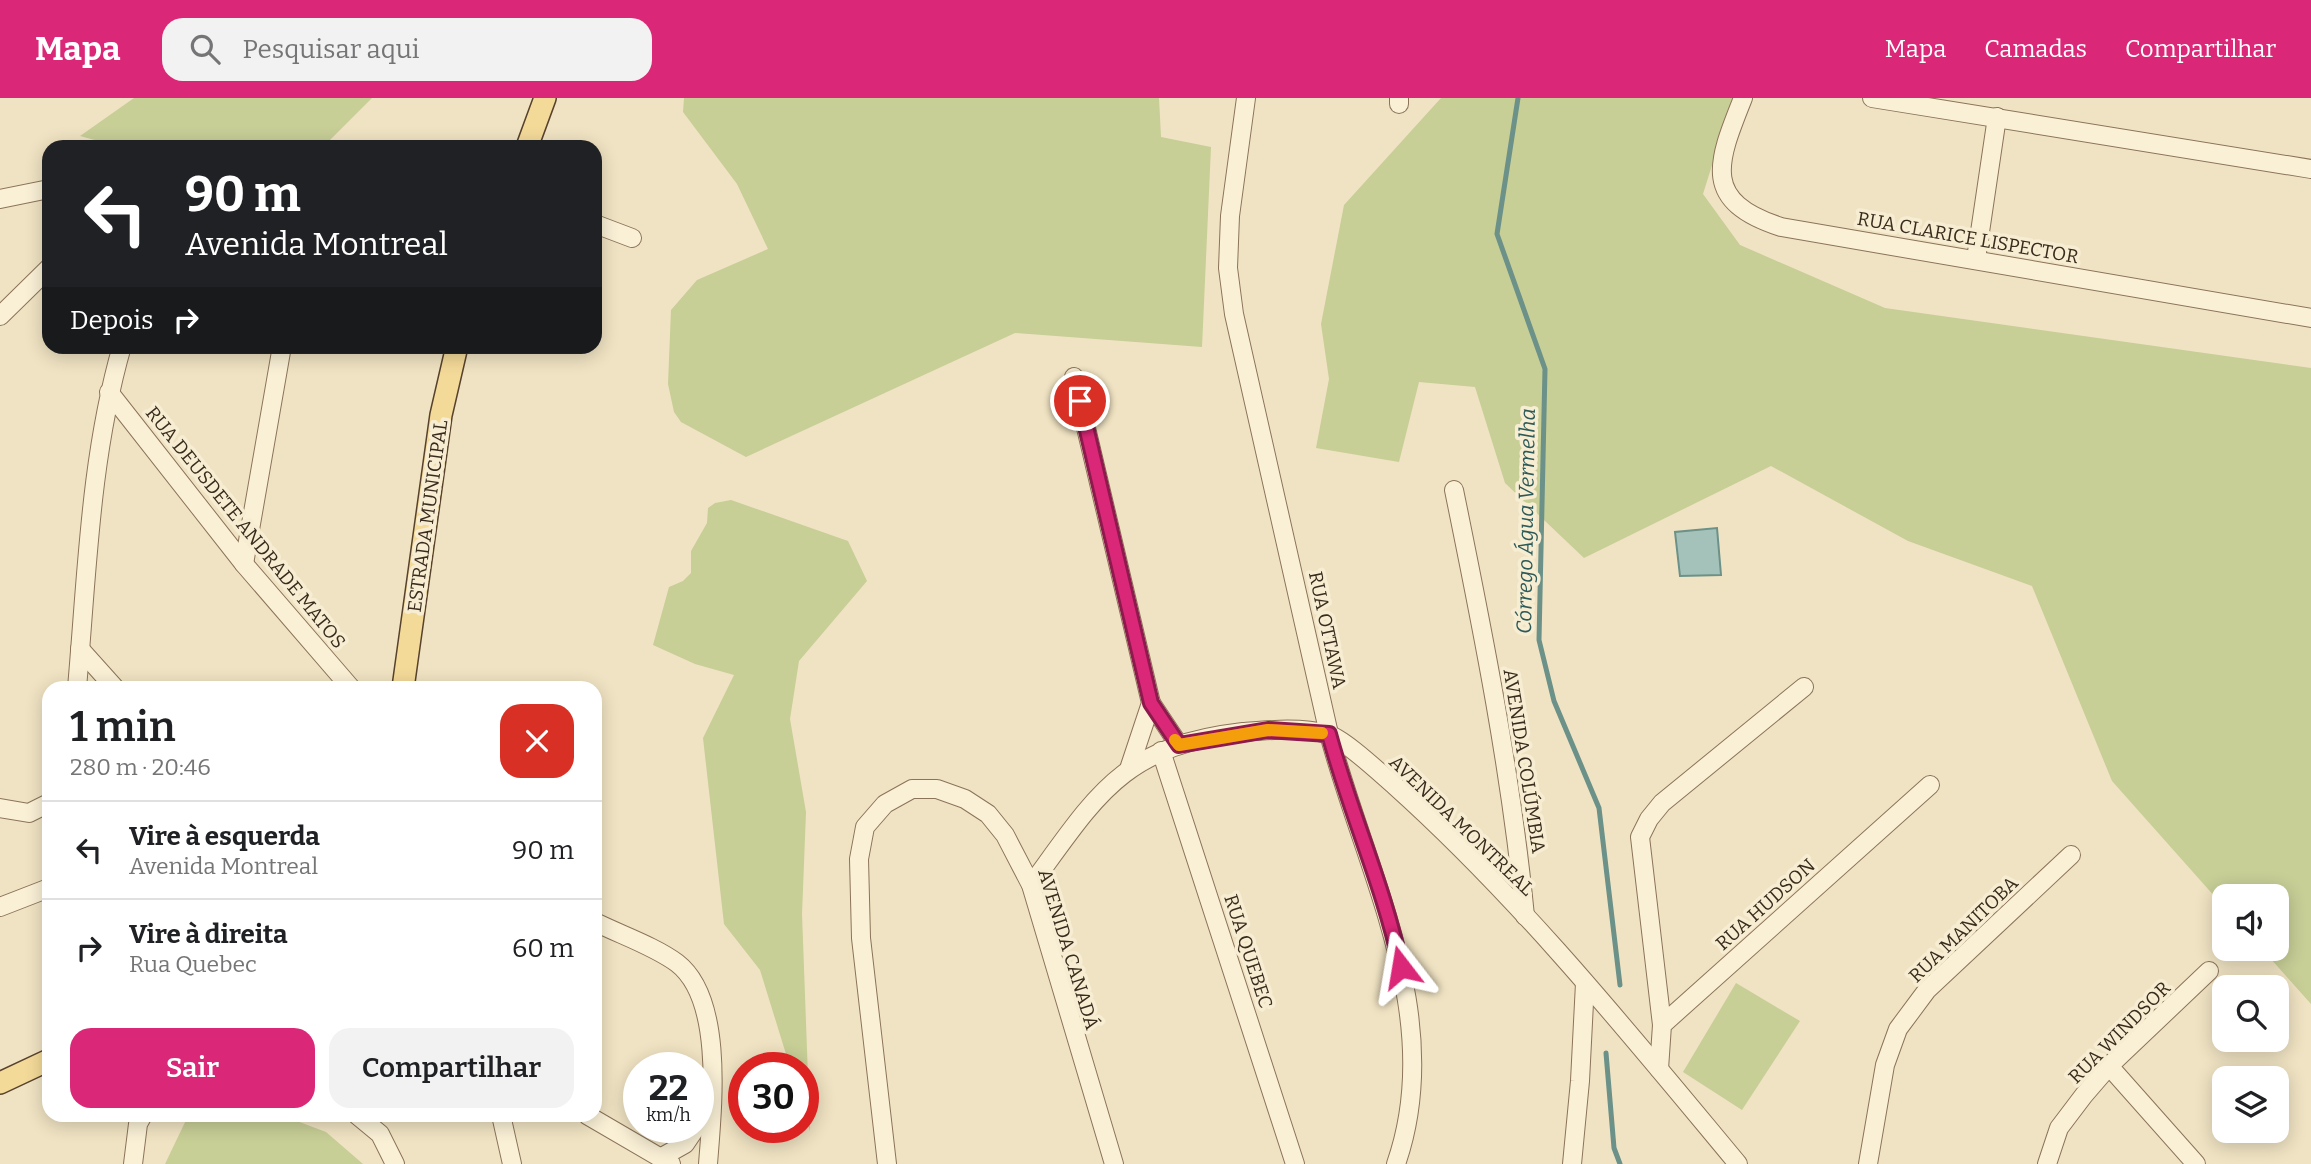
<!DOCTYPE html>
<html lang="pt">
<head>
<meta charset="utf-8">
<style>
	:root { --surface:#fff; --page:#f2f2f2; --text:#202124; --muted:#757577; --line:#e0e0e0; --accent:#db2777 }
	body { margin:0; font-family:Bitter,serif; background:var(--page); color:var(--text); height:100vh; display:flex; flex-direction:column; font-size:26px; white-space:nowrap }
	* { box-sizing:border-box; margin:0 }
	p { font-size:23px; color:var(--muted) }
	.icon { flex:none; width:38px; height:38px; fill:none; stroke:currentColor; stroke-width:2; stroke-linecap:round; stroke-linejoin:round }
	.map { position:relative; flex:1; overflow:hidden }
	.sheet { position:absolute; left:42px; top:583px; width:560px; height:441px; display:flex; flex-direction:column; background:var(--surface); border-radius:21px; box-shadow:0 4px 18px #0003 }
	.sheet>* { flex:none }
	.hud { position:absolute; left:42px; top:42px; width:560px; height:214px; border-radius:21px; box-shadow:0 4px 18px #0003; background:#202124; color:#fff; overflow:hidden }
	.controls { position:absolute; left:2212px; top:786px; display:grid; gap:14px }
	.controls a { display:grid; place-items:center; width:77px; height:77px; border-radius:14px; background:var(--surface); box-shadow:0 4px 18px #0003; font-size:35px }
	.speed { position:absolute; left:623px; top:954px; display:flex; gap:14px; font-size:35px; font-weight:700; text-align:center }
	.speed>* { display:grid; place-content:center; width:91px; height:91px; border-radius:50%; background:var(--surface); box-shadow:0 4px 18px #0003; line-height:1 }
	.speed small { font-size:18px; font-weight:400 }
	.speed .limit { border:10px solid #d22; background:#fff; color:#111 }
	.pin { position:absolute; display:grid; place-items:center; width:60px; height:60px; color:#fff; margin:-30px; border:4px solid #fff; border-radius:50%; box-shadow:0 2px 7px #0007 }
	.me { position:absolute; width:77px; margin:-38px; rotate:346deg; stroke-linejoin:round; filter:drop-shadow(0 0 5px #0008) }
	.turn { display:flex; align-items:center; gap:24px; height:147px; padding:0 28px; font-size:32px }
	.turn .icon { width:91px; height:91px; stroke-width:2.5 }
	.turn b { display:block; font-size:49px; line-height:60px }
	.then { display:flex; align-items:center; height:66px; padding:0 28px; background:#0003; gap:14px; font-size:26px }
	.round { display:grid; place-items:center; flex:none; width:74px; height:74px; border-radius:21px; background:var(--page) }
	.summary { display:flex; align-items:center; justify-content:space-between; height:119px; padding:0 28px }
	h1 { font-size:42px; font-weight:600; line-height:52px }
	.button { display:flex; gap:14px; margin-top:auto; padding:14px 28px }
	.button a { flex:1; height:80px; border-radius:21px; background:var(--accent); color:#fff; font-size:28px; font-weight:600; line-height:80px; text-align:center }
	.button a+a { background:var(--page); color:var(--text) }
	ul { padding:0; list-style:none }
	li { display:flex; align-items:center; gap:21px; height:98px; padding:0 28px; border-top:2px solid var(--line) }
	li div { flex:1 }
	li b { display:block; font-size:26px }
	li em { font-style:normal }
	header { display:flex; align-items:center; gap:42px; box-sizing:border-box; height:98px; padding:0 35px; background:var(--accent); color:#fff }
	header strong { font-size:33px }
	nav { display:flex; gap:38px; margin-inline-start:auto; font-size:24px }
	.search { width:490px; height:63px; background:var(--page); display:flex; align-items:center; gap:18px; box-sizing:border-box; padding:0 24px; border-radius:21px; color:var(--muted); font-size:26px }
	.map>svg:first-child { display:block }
	.green { fill:#c7ce96 }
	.water { fill:#a5c2ba; stroke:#6b9188; stroke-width:2 }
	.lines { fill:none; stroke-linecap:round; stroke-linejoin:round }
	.stream { stroke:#6b9188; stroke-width:5 }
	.minor-casing { stroke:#8b7459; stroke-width:20 }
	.major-casing { stroke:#58422d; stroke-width:24 }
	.minor { stroke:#faf0d6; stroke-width:18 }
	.major { stroke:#f4da99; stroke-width:21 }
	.route-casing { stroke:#8e194d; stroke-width:18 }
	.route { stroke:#db2777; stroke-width:12 }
	.slow { stroke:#f59e0b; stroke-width:12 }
	.labels { text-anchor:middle; stroke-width:7; stroke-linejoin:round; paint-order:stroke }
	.street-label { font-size:19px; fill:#3a2c1d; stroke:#f7edd2 }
	.water-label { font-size:21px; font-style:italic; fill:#2c5a58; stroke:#f7edd2 }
</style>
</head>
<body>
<header>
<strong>Mapa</strong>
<div class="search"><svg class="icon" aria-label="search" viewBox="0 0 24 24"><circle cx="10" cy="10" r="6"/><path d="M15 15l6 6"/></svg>Pesquisar aqui</div>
<nav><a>Mapa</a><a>Camadas</a><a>Compartilhar</a></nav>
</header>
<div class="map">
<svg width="2311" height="1066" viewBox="0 0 2311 1066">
	<rect width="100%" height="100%" fill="#f0e3c3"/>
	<!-- green -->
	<g class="green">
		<polygon points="134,0 372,0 323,49 120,49 80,38"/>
		<polygon points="684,0 1159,0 1161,39 1211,49 1202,249 1015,235 746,359 681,324 674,314 668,286 671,212 697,182 768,151 737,86 683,14"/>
		<polygon points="1441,0 1733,0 1703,96 1740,147 1885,210 2311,270 2311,906 2262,851 2277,850 2277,798 2224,798 2224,809 2112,683 2032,488 1908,443 1771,368 1584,460 1505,385 1475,289 1419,284 1399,364 1316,350 1329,281 1321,226 1344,107"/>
		<polygon points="731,402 848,443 867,483 799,563 790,621 806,714 802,816 810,1033 803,1011 803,970 790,969 760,872 724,826 703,640 734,577 695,566 653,547 669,489 683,483 691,475 691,453 707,425 708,410 715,405"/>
		<polygon points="1736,885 1800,923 1742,1012 1683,974"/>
		<polygon points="194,1017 281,1017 326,1034 363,1066 165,1066 187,1020"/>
	</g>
	<!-- water -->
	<polygon class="water" points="1717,430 1721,477 1680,478 1675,434"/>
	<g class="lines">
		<!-- stream -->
		<g class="stream">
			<polyline points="1518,0 1497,136 1545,271 1539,542 1554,603 1599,710 1620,887"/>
			<polyline points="1606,955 1614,1050 1620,1066"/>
		</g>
		<defs>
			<g id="minor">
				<path d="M 1246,0 L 1230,118 L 1228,170 L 1234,216 L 1329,636 C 1366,775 1447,920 1396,1066"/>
				<polyline points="1399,0 1399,6"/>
				<path d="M 1743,0 C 1717,65 1701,103 1781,129 L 2311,220"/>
				<polyline points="1872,0 2311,71"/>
				<polyline points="0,101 49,91"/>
				<polyline points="595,126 632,140"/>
				<polyline points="1976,161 1997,19"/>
				<polyline points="0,218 49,170"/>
				<polyline points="1074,279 1151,605 1130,668"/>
				<polyline points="109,294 244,466 351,590"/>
				<path d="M 1454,392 C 1483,534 1511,674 1525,818"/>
				<polyline points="244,466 282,248"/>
				<polyline points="80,551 115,590"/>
				<path d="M 77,590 C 87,476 90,359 122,248"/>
				<polyline points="1151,605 1179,647"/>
				<polyline points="1161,653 1295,1066"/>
				<polyline points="0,710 29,715 49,705"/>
				<path d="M 1031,787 C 1097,697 1122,648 1243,634 C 1269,632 1302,629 1327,636 C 1343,640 1380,675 1394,687 C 1521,801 1629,935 1738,1066"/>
				<polyline points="0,809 49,790"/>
				<path d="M 595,824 C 621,837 654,848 677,865 C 725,902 712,1013 708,1066"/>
				<polyline points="1662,927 1640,739 1649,721 1662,705 1804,589"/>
				<polyline points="2109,968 2196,1066"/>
				<polyline points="1659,971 1662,927 1930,687"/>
				<polyline points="357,1017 380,1036 395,1066"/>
				<polyline points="501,1017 512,1066"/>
				<polyline points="587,1017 671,1066"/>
				<polyline points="660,1060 685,1046 710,1009"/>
				<polyline points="133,1066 138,1026 143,1017"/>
				<polyline points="887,1066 861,840 859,761 865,729 885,706 912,691 937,691 965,701 988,716 1005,737 1031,787 1114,1066"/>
				<polyline points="1572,1066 1580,983 1585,885"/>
				<polyline points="1868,1066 1885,967 1898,931 1927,892 2071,757"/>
				<polyline points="2047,1066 2059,1030 2084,997 2109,968 2209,873"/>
			</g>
			<g id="major">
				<polyline points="527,49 545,0"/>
				<polyline points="403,590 441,317 457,248"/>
				<polyline points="0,985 49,962"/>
			</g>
		</defs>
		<!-- minor casing -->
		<use href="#minor" class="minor-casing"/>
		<!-- major casing -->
		<use href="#major" class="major-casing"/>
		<!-- minor -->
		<use href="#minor" class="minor"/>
		<!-- major -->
		<use href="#major" class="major"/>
	</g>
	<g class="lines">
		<defs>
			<path id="route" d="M 1080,303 L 1151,605 L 1179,647 L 1268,632 L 1329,636 C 1350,714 1384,789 1401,869"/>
		</defs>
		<!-- route casing -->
		<use href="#route" class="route-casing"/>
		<!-- route -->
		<use href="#route" class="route"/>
		<!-- slow -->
		<polyline class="slow" points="1175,642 1179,647 1268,632 1322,635"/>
	</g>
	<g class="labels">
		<!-- street labels -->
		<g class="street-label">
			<text transform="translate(1968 139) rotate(10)" y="7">RUA CLARICE LISPECTOR</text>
			<text transform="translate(427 418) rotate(-82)" y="7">ESTRADA MUNICIPAL</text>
			<text transform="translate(246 429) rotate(51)" y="7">RUA DEUSDETE ANDRADE MATOS</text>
			<text transform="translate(1328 532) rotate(78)" y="7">RUA OTTAWA</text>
			<text transform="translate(1525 663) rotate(81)" y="7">AVENIDA COLÚMBIA</text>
			<text transform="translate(1462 727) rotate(44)" y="7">AVENIDA MONTREAL</text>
			<text transform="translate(1765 806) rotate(-42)" y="7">RUA HUDSON</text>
			<text transform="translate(1963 831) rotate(-44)" y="7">RUA MANITOBA</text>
			<text transform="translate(1069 851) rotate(73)" y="7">AVENIDA CANADÁ</text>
			<text transform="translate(1249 853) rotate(72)" y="7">RUA QUEBEC</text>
			<text transform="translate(2119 934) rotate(-45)" y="7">RUA WINDSOR</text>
		</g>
		<!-- water labels -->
		<g class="water-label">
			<text transform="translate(1526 423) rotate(-89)" y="7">Córrego Água Vermelha</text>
		</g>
	</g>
</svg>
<div class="controls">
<a><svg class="icon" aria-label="sound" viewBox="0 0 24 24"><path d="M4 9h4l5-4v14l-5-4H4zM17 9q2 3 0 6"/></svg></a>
<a><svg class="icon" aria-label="search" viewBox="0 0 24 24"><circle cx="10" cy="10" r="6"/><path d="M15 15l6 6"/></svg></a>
<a><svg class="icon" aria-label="layers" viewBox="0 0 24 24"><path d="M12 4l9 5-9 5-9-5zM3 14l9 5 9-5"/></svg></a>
</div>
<div class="speed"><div>22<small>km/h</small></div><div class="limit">30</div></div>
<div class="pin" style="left:1080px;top:303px;background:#d93025"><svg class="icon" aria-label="arrive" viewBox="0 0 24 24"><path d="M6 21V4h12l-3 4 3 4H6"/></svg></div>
<svg class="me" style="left:1401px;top:869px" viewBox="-20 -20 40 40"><path d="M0-17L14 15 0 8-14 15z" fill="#db2777" stroke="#fff" stroke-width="4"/></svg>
<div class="hud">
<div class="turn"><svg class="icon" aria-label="left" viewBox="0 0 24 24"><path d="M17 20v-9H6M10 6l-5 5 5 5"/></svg><div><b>90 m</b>Avenida Montreal</div></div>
<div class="then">Depois<svg class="icon" aria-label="right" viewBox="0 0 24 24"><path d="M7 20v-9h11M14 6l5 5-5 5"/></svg></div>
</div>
<section class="sheet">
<div class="summary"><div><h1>1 min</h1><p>280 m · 20:46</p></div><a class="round" style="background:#d93025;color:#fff"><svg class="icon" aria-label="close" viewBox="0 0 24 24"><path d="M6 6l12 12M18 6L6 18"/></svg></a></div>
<ul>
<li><svg class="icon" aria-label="left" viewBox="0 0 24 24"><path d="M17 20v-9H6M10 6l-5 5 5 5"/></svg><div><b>Vire à esquerda</b><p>Avenida Montreal</p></div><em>90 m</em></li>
<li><svg class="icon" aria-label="right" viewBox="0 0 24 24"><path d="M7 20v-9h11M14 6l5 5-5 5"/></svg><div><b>Vire à direita</b><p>Rua Quebec</p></div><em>60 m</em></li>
</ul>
<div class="button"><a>Sair</a><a>Compartilhar</a></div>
</section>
</div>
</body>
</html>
